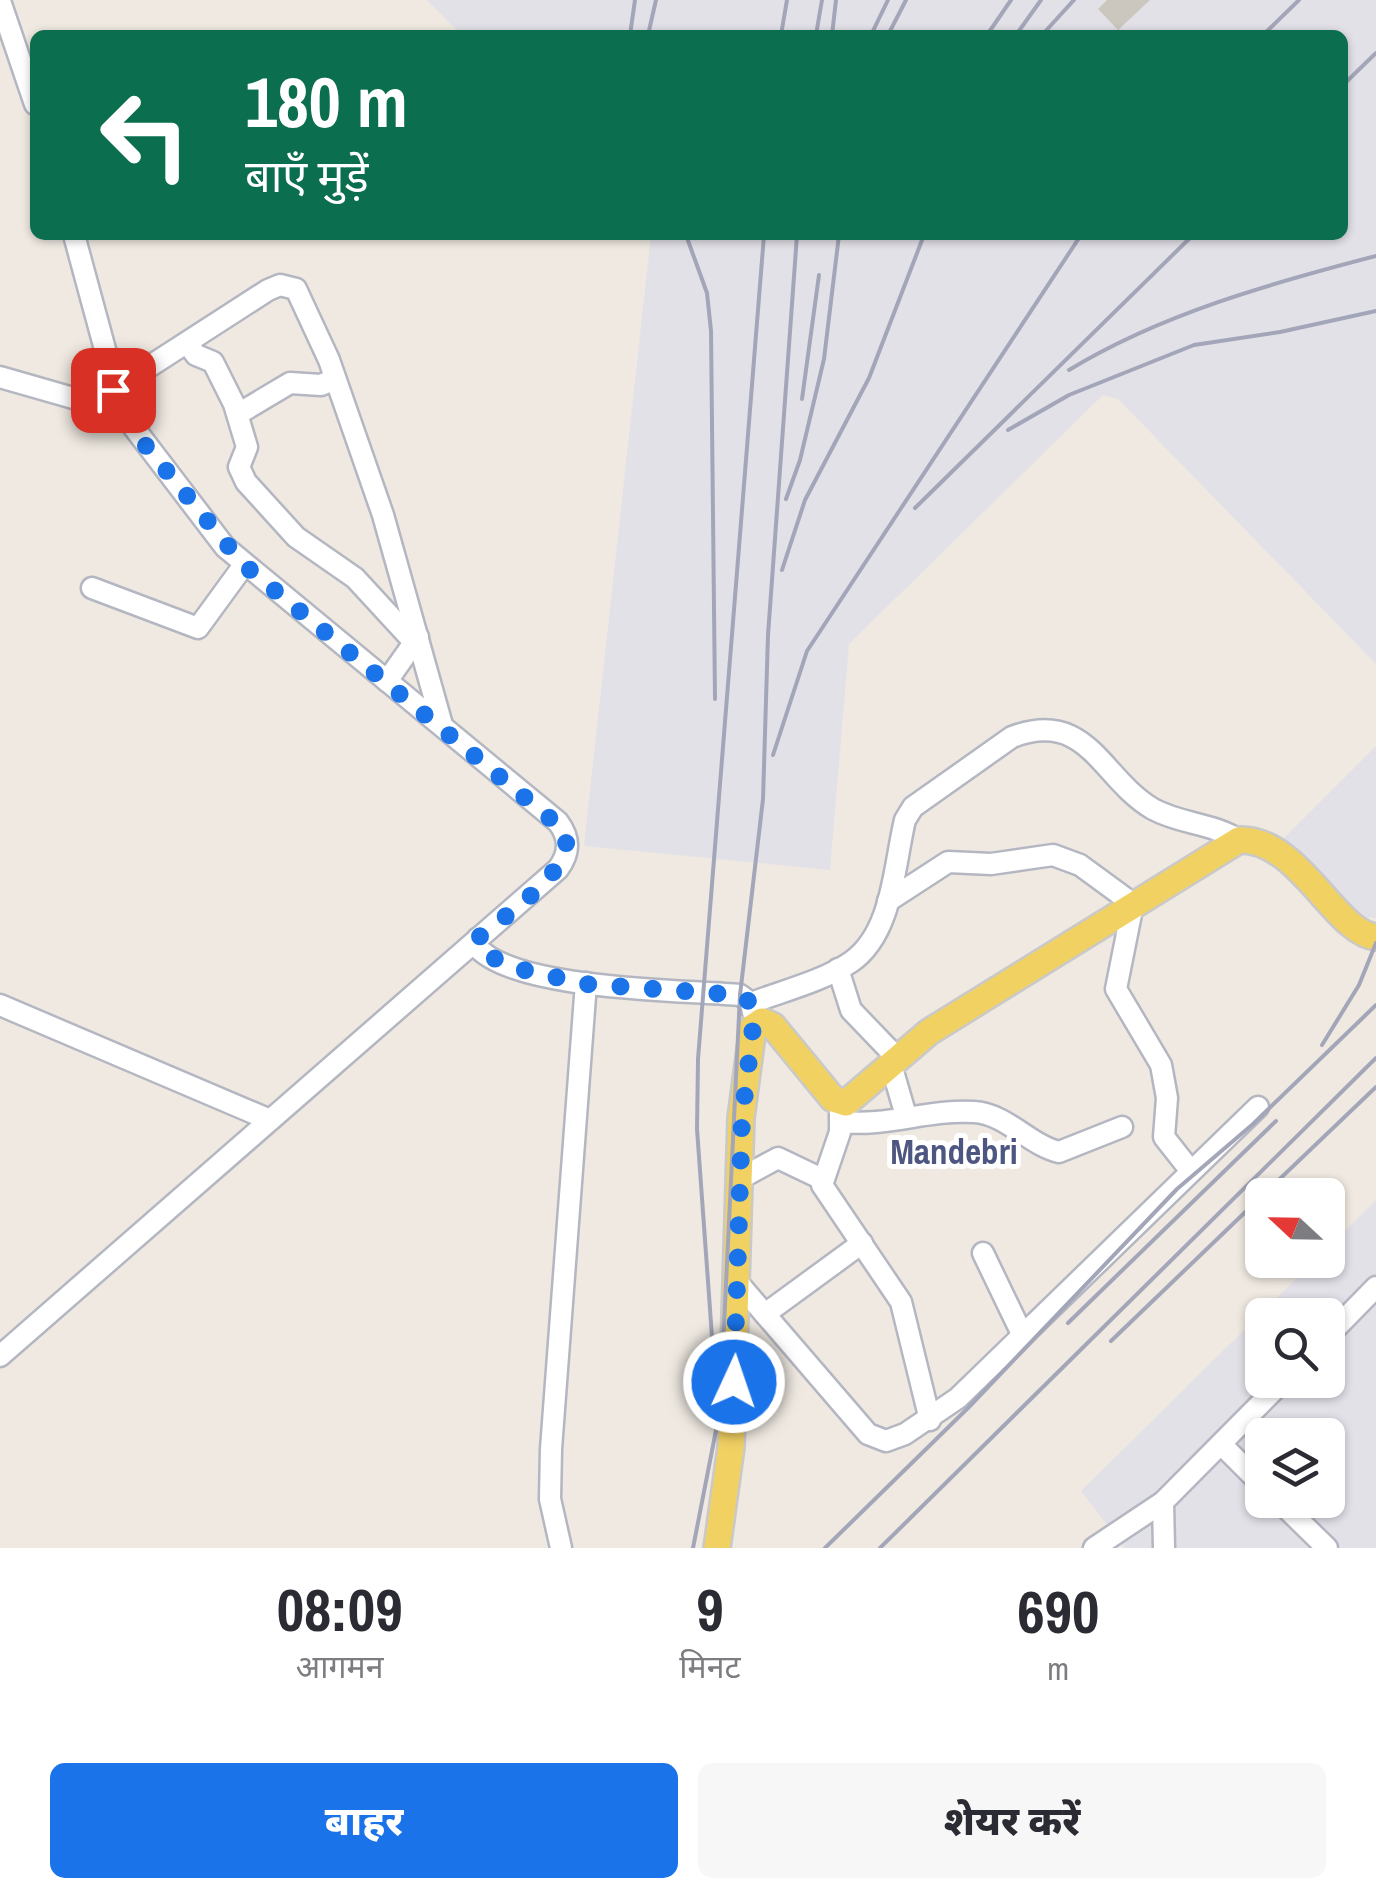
<!DOCTYPE html>
<html lang="hi">
<head>
<meta charset="utf-8">
<style>
	:root { --surface:#fff; --page:#f7f7f7; --text:#2b2b33; --muted:#7c7c81; --accent:#1a73e8 }
	body { margin:0; font-family:"Archivo Narrow","Noto Sans Devanagari",sans-serif; background:var(--page); color:var(--text); height:100vh; display:flex; flex-direction:column; font-size:38px; white-space:nowrap }
	* { box-sizing:border-box; margin:0 }
	p { font-size:32px; color:var(--muted) }
	.icon { flex:none; width:55px; height:55px; fill:none; stroke:currentColor; stroke-width:2; stroke-linecap:round; stroke-linejoin:round }
	.map { position:relative; height:1548px; overflow:hidden }
	.panel { display:flex; flex-direction:column; background:var(--surface); flex:1 }
	.panel>* { flex:none }
	.top-card { position:absolute; left:30px; top:30px; width:1318px; height:210px; border-radius:15px; box-shadow:0 2px 8px #0004; background:#0b6e4f; color:#fff; overflow:hidden }
	.needle { width:65px; rotate:292deg }
	.tools { position:absolute; left:1245px; top:1178px; display:grid; gap:20px }
	.tools a { display:grid; place-items:center; width:100px; height:100px; border-radius:15px; background:var(--surface); box-shadow:0 2px 8px #0004; font-size:50px }
	.pin { position:absolute; display:grid; place-items:center; width:85px; height:85px; color:#fff; margin:-42px; border-radius:20px; box-shadow:0 5px 15px #0006 }
	.me { position:absolute; width:110px; margin:-55px; rotate:3deg; stroke-linejoin:round; filter:drop-shadow(0 0 8px #0008) }
	.turn { display:flex; align-items:center; gap:35px; height:210px; padding:0 50px; font-size:45px }
	.turn .icon { width:130px; height:130px; stroke-width:2.5 }
	.turn b { display:block; font-size:70px; line-height:85px }
	.eta { display:flex; justify-content:space-evenly; align-items:center; height:170px; text-align:center }
	.eta b { font-size:60px; font-weight:800; line-height:70px }
	.button { display:flex; gap:20px; margin-top:auto; padding:20px 50px }
	.button a { flex:1; height:115px; border-radius:15px; background:var(--accent); color:#fff; font-size:40px; font-weight:800; line-height:115px; text-align:center }
	.button a+a { background:var(--page); color:var(--text) }
	.map>svg:first-child { display:block }
	.industrial { fill:#e3e1e8; fill-rule:evenodd }
	.building { fill:#cbc7bf }
	.lines { fill:none; stroke-linecap:round; stroke-linejoin:round }
	.minor-casing { stroke:#b4b7c1; stroke-width:25 }
	.major-casing { stroke:#c9c9c9; stroke-width:30 }
	.minor { stroke:#fff; stroke-width:20 }
	.major { stroke:#f2d163; stroke-width:25 }
	.rail { stroke:#a3a6b8; stroke-width:4 }
	.route { stroke:#1a73e8; stroke-width:18; stroke-dasharray:0 32.4 }
	.labels { text-anchor:middle; stroke-width:10; stroke-linejoin:round; paint-order:stroke }
	.quarter-label { font-size:35px; font-weight:bold; fill:#4d5680; stroke:#fff }
</style>
</head>
<body>
<div class="map">
<svg width="1376" height="1548" viewBox="0 0 1376 1548">
	<rect width="100%" height="100%" fill="#efe9e1"/>
	<!-- industrial -->
	<g class="industrial">
		<polygon points="427,0 1376,0 1376,664 1118,399 1103,395 849,644 830,870 584,846 651,235 1342,235 1342,35 462,35"/>
		<polygon points="1376,746 1376,918 1358,917 1282,840"/>
		<path d="M 1376,1200 L 1376,1548 L 1125,1548 L 1081,1491 L 1315,1260 L 1328,1260 L 1328,1248 ZM 1262,1315 L 1328,1315 L 1328,1380 L 1262,1380 ZM 1262,1435 L 1328,1435 L 1328,1500 L 1262,1500 Z"/>
	</g>
	<!-- building -->
	<polygon class="building" points="1107,0 1150,0 1118,30 1098,9"/>
	<g class="lines">
		<defs>
			<g id="minor">
				<polyline points="0,1 35,104"/>
				<polyline points="187,343 196,355 213,362 234,404 247,447 239,467 246,482 296,537 355,578 414,642"/>
				<polyline points="0,377 122,412"/>
				<polyline points="113,390 268,290 280,285 296,289 329,360 383,515 442,725"/>
				<polyline points="238,414 290,383 321,385 335,379"/>
				<polyline points="92,588 198,628 244,565"/>
				<polyline points="387,681 418,637"/>
				<polyline points="888,901 948,862 991,864 1053,855 1080,865 1136,906"/>
				<polyline points="1132,909 1116,989 1161,1065 1167,1098 1164,1137 1190,1170"/>
				<path d="M 478,938 L 477,947 C 515,990 682,990 740,995 L 751,1003 L 753,1012"/>
				<polyline points="838,969 851,1010 899,1060"/>
				<path d="M 751,1003 C 783,991 823,981 851,962 C 893,933 894,865 905,820 L 913,807 L 1012,737 C 1088,708 1101,779 1153,809 C 1180,824 1212,823 1239,840"/>
				<polyline points="0,1005 270,1120"/>
				<polyline points="892,1068 906,1116"/>
				<polyline points="840,1103 840,1132 822,1185 901,1302 930,1420"/>
				<path d="M 842,1122 C 886,1127 929,1109 974,1112 C 1007,1114 1029,1145 1059,1152 L 1122,1127"/>
				<polyline points="739,1179 778,1158 822,1179"/>
				<polyline points="983,1253 1022,1334"/>
				<polyline points="739,1284 868,1434 886,1441 905,1434 958,1398 1258,1107"/>
				<polyline points="765,1314 862,1243"/>
				<polyline points="1328,1336 1376,1287"/>
				<path d="M 0,1356 L 558,869 C 570,853 570,838 558,822 L 225,547 L 122,412 L 74,235"/>
				<polyline points="1221,1444 1262,1485"/>
				<polyline points="1278,1500 1327,1548"/>
				<polyline points="1163,1502 1164,1548"/>
				<polyline points="561,1548 550,1499 551,1449 586,983"/>
				<polyline points="1094,1548 1163,1502 1284,1380"/>
			</g>
			<path id="major" d="M 717,1548 L 731,1447 L 741,1118 L 753,1027 L 762,1021 L 773,1026 L 833,1099 L 846,1103 L 929,1032 L 1239,840 C 1299,838 1335,933 1376,937"/>
		</defs>
		<!-- minor casing -->
		<use href="#minor" class="minor-casing"/>
		<!-- major casing -->
		<use href="#major" class="major-casing"/>
		<!-- minor -->
		<use href="#minor" class="minor"/>
		<!-- major -->
		<use href="#major" class="major"/>
		<!-- rail -->
		<g class="rail">
			<polyline points="630,35 635,0"/>
			<polyline points="648,35 656,0"/>
			<polyline points="781,35 787,0"/>
			<polyline points="816,35 822,0"/>
			<polyline points="832,35 836,0"/>
			<polyline points="871,35 888,0"/>
			<polyline points="888,35 906,0"/>
			<polyline points="987,35 1011,0"/>
			<polyline points="1016,35 1041,0"/>
			<polyline points="1042,35 1074,0"/>
			<polyline points="1263,35 1299,0"/>
			<polyline points="1342,86 1376,53"/>
			<polyline points="686,235 707,293 711,331 715,699"/>
			<path d="M 1069,370 C 1161,314 1272,283 1376,256"/>
			<polyline points="802,399 819,275"/>
			<polyline points="1008,430 1069,395 1194,345 1280,332 1376,311"/>
			<polyline points="786,499 800,460 824,359 839,235"/>
			<polyline points="915,508 1193,235"/>
			<polyline points="782,570 805,500 869,378 924,235"/>
			<polyline points="773,755 807,651 1081,235"/>
			<polyline points="1322,1045 1359,985 1376,943"/>
			<polyline points="1263,1195 1376,1087"/>
			<polyline points="1068,1323 1276,1121"/>
			<polyline points="1111,1341 1262,1196"/>
			<polyline points="723,1346 740,995 763,799 768,635 797,235"/>
			<polyline points="693,1548 718,1420 697,1129 698,1059 764,235"/>
			<polyline points="825,1548 969,1407 1177,1189 1253,1124 1376,1005"/>
			<polyline points="880,1548 1376,1058"/>
		</g>
	</g>
	<g class="lines">
		<!-- route -->
		<path class="route" d="M 113,390 L 146,446 L 244,565 L 564,830 C 580,868 505,915 478,938 L 481,952 L 515,968 L 586,984 L 740,995 L 751,1003 L 753,1027 L 742,1118 L 734,1382"/>
	</g>
	<g class="labels">
		<!-- quarter labels -->
		<g class="quarter-label">
			<text x="954" y="1164">Mandebri</text>
		</g>
	</g>
</svg>
<div class="tools">
<a><svg class="needle" viewBox="-14 -14 28 28"><path d="M0-13l5 13h-10z" fill="#e53935"/><path d="M0 13l5-13h-10z" fill="#7c7c81"/></svg></a>
<a><svg class="icon" aria-label="search" viewBox="0 0 24 24"><circle cx="10" cy="10" r="6"/><path d="M15 15l6 6"/></svg></a>
<a><svg class="icon" aria-label="layers" viewBox="0 0 24 24"><path d="M12 4l9 5-9 5-9-5zM3 14l9 5 9-5"/></svg></a>
</div>
<div class="pin" style="left:113px;top:390px;background:#d93025"><svg class="icon" aria-label="arrive" viewBox="0 0 24 24"><path d="M6 21V4h12l-3 4 3 4H6"/></svg></div>
<svg class="me" style="left:734px;top:1382px" viewBox="-20 -20 40 40"><circle r="17" fill="#1a73e8" stroke="#fff" stroke-width="3"/><path d="M0-11L8 9 0 5-8 9z" fill="#fff"/></svg>
<div class="top-card">
<div class="turn"><svg class="icon" aria-label="left" viewBox="0 0 24 24"><path d="M17 20v-9H6M10 6l-5 5 5 5"/></svg><div><b>180 m</b>बाएँ मुड़ें</div></div>
</div>
</div>
<section class="panel">
<div class="eta">
<div><b>08:09</b><p>आगमन</p></div>
<div><b>9</b><p>मिनट</p></div>
<div><b>690</b><p>m</p></div>
</div>
<div class="button"><a>बाहर</a><a>शेयर करें</a></div>
</section>
</body>
</html>
